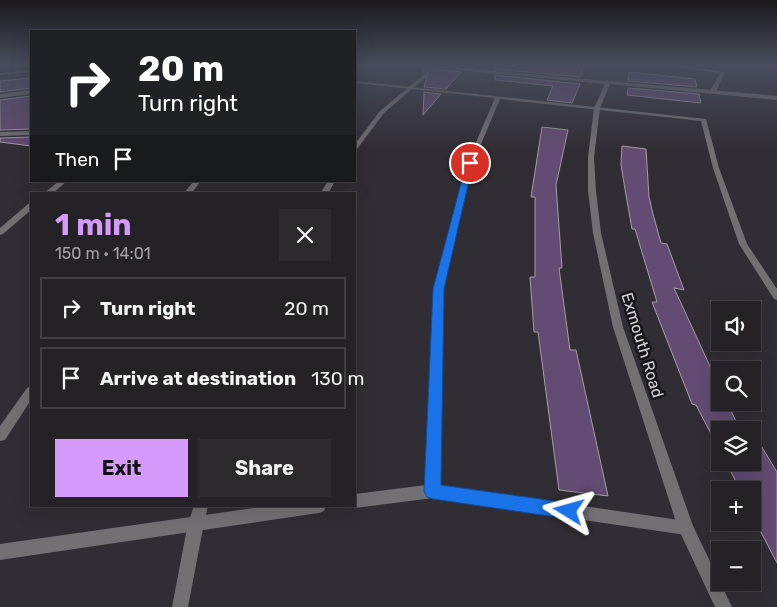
<!DOCTYPE html>
<html lang="en">
<head>
<meta charset="utf-8">
<style>
	:root { --surface:#252227; --page:#2d2a2f; --text:#f1f3f6; --muted:#a3a4a7; --line:#423f44; --accent:#d69bfa }
	body { margin:0; font-family:Rubik,sans-serif; background:var(--page); color:var(--text); height:100vh; display:flex; flex-direction:column; font-size:19px; white-space:nowrap }
	* { box-sizing:border-box; margin:0 }
	p { font-size:16px; color:var(--muted) }
	.icon { flex:none; width:28px; height:28px; fill:none; stroke:currentColor; stroke-width:2; stroke-linecap:round; stroke-linejoin:round }
	.map { position:relative; flex:1; overflow:hidden }
	.panel { position:absolute; left:30px; top:192px; width:326px; height:315px; display:flex; flex-direction:column; background:var(--surface); border-radius:0px; box-shadow:0 5px 20px #0002,0 0 0 1px var(--line) }
	.panel>* { flex:none }
	.banner { position:absolute; left:30px; top:30px; width:326px; height:152px; border-radius:0px; box-shadow:0 5px 20px #0002,0 0 0 1px var(--line); background:#202124; color:#fff; overflow:hidden }
	.tools { position:absolute; left:711px; top:301px; display:grid; gap:10px }
	.tools a { display:grid; place-items:center; width:50px; height:50px; border-radius:0px; background:var(--surface); box-shadow:0 5px 20px #0002,0 0 0 1px var(--line); font-size:25px }
	.pin { position:absolute; display:grid; place-items:center; width:42px; height:42px; color:#fff; margin:-21px; border:2px solid #fff; border-radius:50%; box-shadow:0 1px 5px #0007 }
	.me { position:absolute; width:55px; margin:-28px; rotate:278deg; stroke-linejoin:round; filter:drop-shadow(0 0 4px #0008) }
	.turn { display:flex; align-items:center; gap:18px; height:105px; padding:0 25px; font-size:22px }
	.turn .icon { width:65px; height:65px; stroke-width:2.5 }
	.turn b { display:block; font-size:35px; line-height:42px }
	.then { display:flex; align-items:center; height:48px; padding:0 25px; background:#0003; gap:10px; font-size:19px }
	.round { display:grid; place-items:center; flex:none; width:52px; height:52px; border-radius:0px; background:var(--page) }
	.headline { display:flex; align-items:center; justify-content:space-between; height:85px; padding:0 25px }
	h1 { font-size:30px; font-weight:700; line-height:38px; color:var(--accent) }
	.button { display:flex; gap:10px; margin-top:auto; padding:10px 25px }
	.button a { flex:1; height:58px; border-radius:0px; background:var(--accent); color:#111; font-size:20px; font-weight:700; line-height:58px; text-align:center }
	.button a+a { background:var(--page); color:var(--text) }
	ul { padding:0; list-style:none }
	li { display:flex; align-items:center; gap:15px; height:62px; margin:0 10px 8px; padding:0 15px; border:2px solid var(--line); border-radius:0px }
	li div { flex:1 }
	li b { display:block; font-size:19px }
	li em { font-style:normal }
	.map>svg:first-child { display:block }
	.green { fill:#463152 }
	.building { fill:#644b73; stroke:#a39ea7 }
	.lines { fill:none; stroke-linecap:round; stroke-linejoin:round }
	.service { fill:#737074; fill-rule:evenodd }
	.minor { fill:#737074; fill-rule:evenodd }
	.route { fill:#1a73e8; stroke:#114b97 }
	.labels { text-anchor:middle; stroke-width:5; stroke-linejoin:round; paint-order:stroke }
	.street-label { font-size:16px; fill:#d6d3d8; stroke:#18161a }
</style>
</head>
<body>
<div class="map">
<svg width="777" height="607" viewBox="0 0 777 607">
	<rect width="100%" height="100%" fill="#312d34"/>
	<!-- green -->
	<polygon class="green" points="664,65 777,65 777,75 723,72"/>
	<!-- building -->
	<g class="building">
		<polygon points="495,65 560,65 583,67 581,77 495,69"/>
		<polygon points="429,69 461,72 446,89 424,87"/>
		<polygon points="629,72 695,79 697,87 628,81"/>
		<polygon points="495,75 580,84 572,103 547,100 553,86 495,80"/>
		<polygon points="31,78 31,88 0,92 0,81"/>
		<polygon points="628,88 699,94 701,103 627,95"/>
		<polygon points="424,92 441,94 423,115"/>
		<polygon points="31,96 31,129 0,130 0,100"/>
		<polygon points="542,127 568,130 556,185 562,268 559,268 570,350 576,350 608,496 559,490 538,332 534,332 530,277 535,277 535,197 531,197"/>
		<polygon points="31,137 31,146 0,142 0,138"/>
		<polygon points="622,146 646,149 649,197 653,214 661,243 667,244 684,290 674,288 720,388 720,402 727,402 740,430 720,430 720,451 696,405 692,404 652,302 657,302 635,229 632,229 626,195 621,165"/>
		<polygon points="752,431 777,472 777,563 752,515 752,490 740,490 726,462 752,462"/>
	</g>
	<g class="lines">
		<!-- service -->
		<g class="service">
			<polygon points="662,65 675,65 725,72 716,91 713,93 710,91 720,73"/>
			<polygon points="31,70 31,72 0,75 0,73"/>
			<polygon points="355,81 706,119 719,168 747,244 777,289 777,300 774,299 739,244 713,168 701,121 500,99 473,163 444,289 440,485 686,521 691,523 694,528 691,533 686,535 433,498 355,508 351,506 355,506 355,494 426,485 434,289 467,163 495,98 355,83"/>
			<polygon points="31,131 31,135 0,136 0,132"/>
			<polygon points="194,181 201,181 191,194 183,194"/>
			<polygon points="31,386 31,400 5,440 0,441 0,426 27,388"/>
			<polygon points="268,506 326,506 324,511 319,513 0,560 0,544"/>
		</g>
		<!-- minor -->
		<g class="minor">
			<polygon points="418,65 434,65 605,81 607,80 609,81 777,96 777,100 610,84 600,108 594,157 596,191 601,233 623,327 693,526 732,607 715,607 678,528 613,327 593,233 588,191 588,157 594,108 605,84 425,67 427,69 426,77 384,113 357,149 355,150 355,144 380,111 422,76 423,69"/>
			<polygon points="31,90 31,94 0,98 0,94"/>
			<polygon points="59,181 67,181 52,194 43,194"/>
			<polygon points="328,181 335,181 328,194 320,194"/>
			<polygon points="28,204 31,204 31,210 3,234 0,235 0,228"/>
			<polygon points="194,506 208,506 204,523 188,607 172,607 188,523"/>
		</g>
	</g>
	<!-- sky -->
	<linearGradient id="sky" x2="0" y2="1"><stop stop-color="#1b191d"/><stop offset="0.43" stop-color="#484c5c"/><stop offset="1" stop-color="#484c5c" stop-opacity="0"/></linearGradient>
	<rect width="777" height="150" fill="url(#sky)"/>
	<!-- route -->
	<polygon class="route" points="467,161 473,163 444,289 441,485 569,503 575,505 577,511 575,517 569,519 433,499 427,497 424,491 433,289"/>
	<g class="labels">
		<!-- street labels -->
		<g class="street-label">
			<text transform="translate(643 345) rotate(73)" y="6">Exmouth Road</text>
		</g>
	</g>
</svg>
<div class="tools">
<a><svg class="icon" aria-label="sound" viewBox="0 0 24 24"><path d="M4 9h4l5-4v14l-5-4H4zM17 9q2 3 0 6"/></svg></a>
<a><svg class="icon" aria-label="search" viewBox="0 0 24 24"><circle cx="10" cy="10" r="6"/><path d="M15 15l6 6"/></svg></a>
<a><svg class="icon" aria-label="layers" viewBox="0 0 24 24"><path d="M12 4l9 5-9 5-9-5zM3 14l9 5 9-5"/></svg></a>
<a>+</a>
<a>−</a>
</div>
<div class="pin" style="left:470px;top:163px;background:#d93025"><svg class="icon" aria-label="arrive" viewBox="0 0 24 24"><path d="M6 21V4h12l-3 4 3 4H6"/></svg></div>
<svg class="me" style="left:569px;top:511px" viewBox="-20 -20 40 40"><path d="M0-17L14 15 0 8-14 15z" fill="#1a73e8" stroke="#fff" stroke-width="4"/></svg>
<div class="banner">
<div class="turn"><svg class="icon" aria-label="right" viewBox="0 0 24 24"><path d="M7 20v-9h11M14 6l5 5-5 5"/></svg><div><b>20 m</b>Turn right</div></div>
<div class="then">Then<svg class="icon" aria-label="arrive" viewBox="0 0 24 24"><path d="M6 21V4h12l-3 4 3 4H6"/></svg></div>
</div>
<section class="panel">
<div class="headline"><div><h1>1 min</h1><p>150 m · 14:01</p></div><a class="round"><svg class="icon" aria-label="close" viewBox="0 0 24 24"><path d="M6 6l12 12M18 6L6 18"/></svg></a></div>
<ul>
<li><svg class="icon" aria-label="right" viewBox="0 0 24 24"><path d="M7 20v-9h11M14 6l5 5-5 5"/></svg><div><b>Turn right</b></div><em>20 m</em></li>
<li><svg class="icon" aria-label="arrive" viewBox="0 0 24 24"><path d="M6 21V4h12l-3 4 3 4H6"/></svg><div><b>Arrive at destination</b></div><em>130 m</em></li>
</ul>
<div class="button"><a>Exit</a><a>Share</a></div>
</section>
</div>
</body>
</html>
